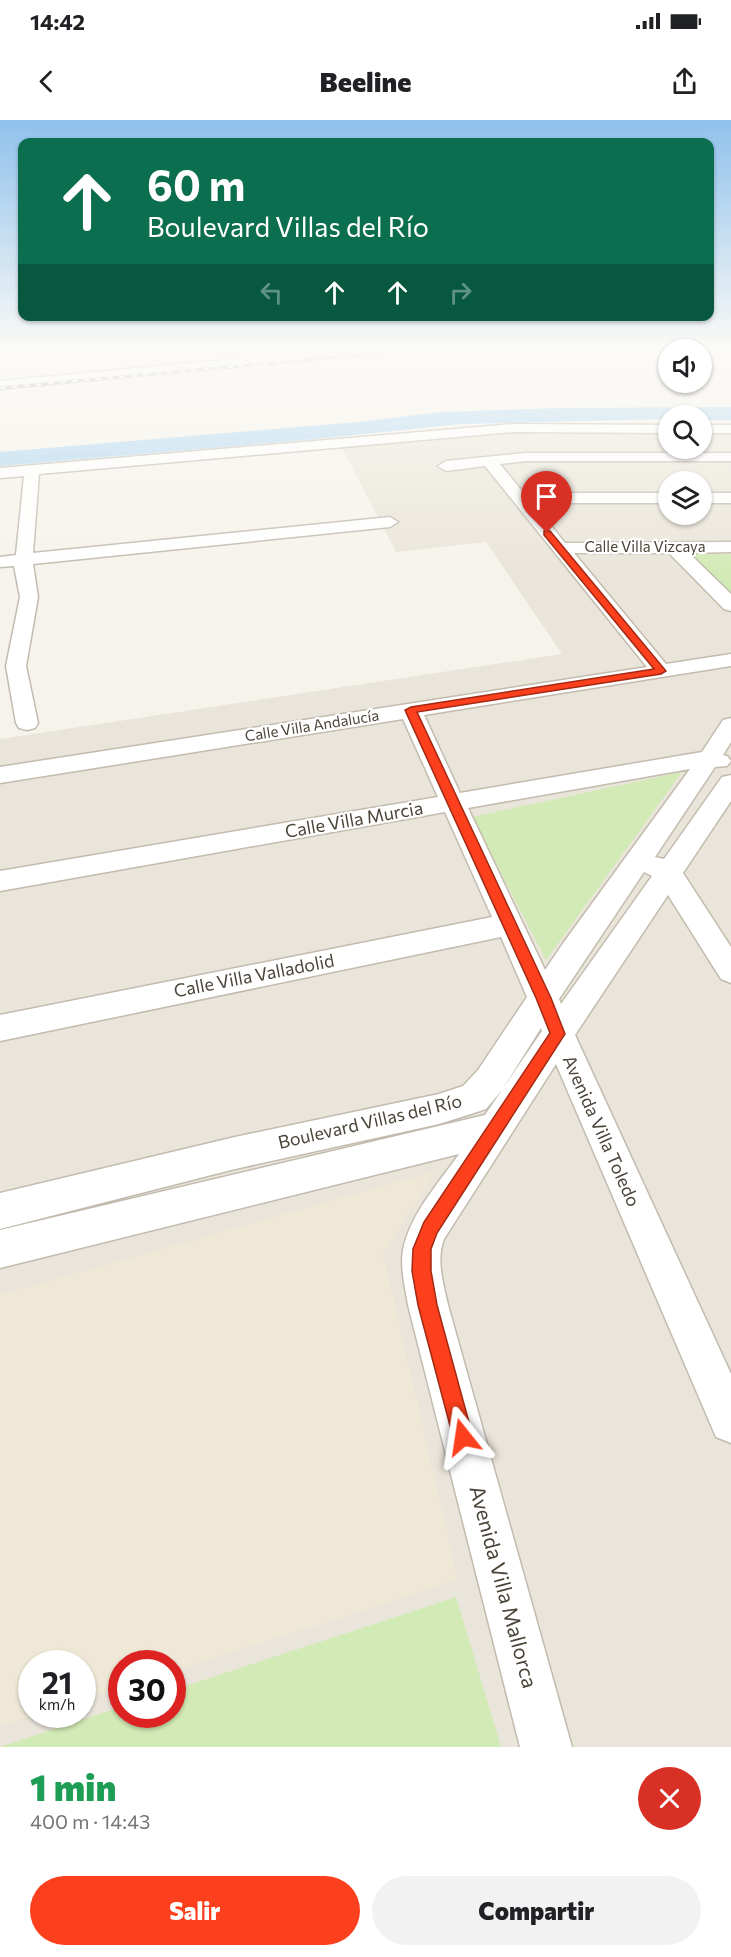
<!DOCTYPE html>
<html lang="es">
<head>
<meta charset="utf-8">
<style>
	:root { --surface:#fff; --page:#f2f2f2; --text:#202124; --muted:#757577; --accent:#fc3f1d }
	body { margin:0; font-family:Commissioner,sans-serif; background:var(--page); color:var(--text); height:100vh; display:flex; flex-direction:column; font-size:22px; white-space:nowrap }
	* { box-sizing:border-box; margin:0 }
	p { font-size:20px; color:var(--muted) }
	.icon { flex:none; width:33px; height:33px; fill:none; stroke:currentColor; stroke-width:2; stroke-linecap:round; stroke-linejoin:round }
	.map { position:relative; height:1627px; overflow:hidden }
	.panel { display:flex; flex-direction:column; background:var(--surface); flex:1 }
	.panel>* { flex:none }
	.guide { position:absolute; left:18px; top:18px; width:696px; height:183px; border-radius:12px; box-shadow:0 2px 4px #0004; background:#0b6e4f; color:#fff; overflow:hidden }
	.fabs { position:absolute; left:658px; top:219px; display:grid; gap:12px }
	.fabs a { display:grid; place-items:center; width:54px; height:54px; border-radius:50%; background:var(--surface); box-shadow:0 2px 4px #0004; font-size:30px }
	.speed { position:absolute; left:18px; top:1530px; display:flex; gap:12px; font-size:30px; font-weight:700; text-align:center }
	.speed>* { display:grid; place-content:center; width:78px; height:78px; border-radius:50%; background:var(--surface); box-shadow:0 2px 4px #0004; line-height:1 }
	.speed small { font-size:15px; font-weight:400 }
	.speed .limit { border:9px solid #d22; background:#fff; color:#111 }
	.pin { position:absolute; display:grid; place-items:center; width:51px; height:51px; color:#fff; margin:-62px -26px; border-radius:50% 50% 50% 0; rotate:-45deg; box-shadow:0 0 6px #0007 }
	.pin .icon { rotate:45deg }
	.me { position:absolute; width:66px; margin:-33px; rotate:345deg; stroke-linejoin:round; filter:drop-shadow(0 0 4px #0008) }
	.turn { display:flex; align-items:center; gap:21px; height:126px; padding:0 30px; font-size:27px }
	.turn .icon { width:78px; height:78px; stroke-width:2.5 }
	.turn b { display:block; font-size:42px; line-height:51px }
	.lanes { display:flex; align-items:center; height:57px; padding:0 30px; background:#0003; justify-content:center; gap:30px; direction:ltr }
	.lanes .off { opacity:.35 }
	.round { display:grid; place-items:center; flex:none; width:63px; height:63px; border-radius:32px; background:var(--page) }
	.head { display:flex; align-items:center; justify-content:space-between; height:102px; padding:0 30px }
	h1 { font-size:36px; font-weight:800; line-height:45px; color:#1e9e55 }
	.cta { display:flex; gap:12px; margin-top:auto; padding:12px 30px }
	.cta a { flex:1; height:69px; border-radius:36px; background:var(--accent); color:#fff; font-size:24px; font-weight:800; line-height:69px; text-align:center }
	.cta a+a { background:var(--page); color:var(--text) }
	.status { display:flex; justify-content:space-between; align-items:center; height:42px; padding:0 30px; background:var(--surface); direction:ltr }
	.status svg { height:16px; fill:currentColor }
	header { display:flex; justify-content:space-between; align-items:center; height:78px; padding:0 30px; background:var(--surface); font-size:27px; font-weight:800 }
	.map>svg:first-child { display:block }
	.residential { fill:#eae5da; fill-rule:evenodd }
	.education { fill:#efe8d6 }
	.green { fill:#d2eab5 }
	.water { fill:#a9d4f2 }
	.lines { fill:none; stroke-linecap:round; stroke-linejoin:round }
	.minor-casing { stroke:#c2bbae; stroke-width:3 }
	.minor { fill:#fff; fill-rule:evenodd }
	.rail-casing { stroke:#9a9a9a; stroke-width:3 }
	.rail { stroke:#fff; stroke-width:2; stroke-dasharray:6; stroke-linecap:butt }
	.route { fill:#fc3f1d; stroke:#a42913; stroke-width:1.5 }
	.labels { text-anchor:middle; stroke-width:4.5; stroke-linejoin:round; paint-order:stroke }
	.far-street-label { font-size:15px; fill:#4b4439; stroke:#fff }
	.street-label { font-size:18px; fill:#4b4439; stroke:#fff }
	.near-street-label { font-size:21px; fill:#4b4439; stroke:#fff }
</style>
</head>
<body>
<div class="status"><b>14:42</b><svg viewBox="0 0 49 12"><path d="M0 12V9h3v3zM5 12V6h3v6zM10 12V3h3v9zM15 12V0h3v12zM26 1h20v11H26zM47 4h2v5h-2z"/></svg></div>
<header><svg class="icon" aria-label="back" viewBox="0 0 24 24"><path d="M15 5l-7 7 7 7"/></svg>Beeline<svg class="icon" aria-label="share" viewBox="0 0 24 24"><path d="M12 15V3M7 8l5-5 5 5M5 13v7h14v-7"/></svg></header>
<div class="map">
<svg width="731" height="1627" viewBox="0 0 731 1627">
	<rect width="100%" height="100%" fill="#f6f3ec"/>
	<!-- residential -->
	<path class="residential" d="M 702,312 L 731,312 L 731,1627 L 0,1627 L 0,619 L 562,534 L 486,422 L 396,432 L 342,328 L 512,314 L 669,313 L 669,328 L 702,328 ZM 669,362 L 702,362 L 702,394 L 669,394 ZM 32,1544 L 82,1544 L 82,1594 L 32,1594 ZM 122,1544 L 172,1544 L 172,1594 L 122,1594 Z"/>
	<!-- education -->
	<polygon class="education" points="436,1051 383,1134 458,1460 173,1551 172,1544 122,1544 121,1567 83,1579 82,1544 32,1544 32,1594 34,1595 0,1605 0,1175"/>
	<!-- green -->
	<g class="green">
		<polygon points="689,434 731,434 731,479"/>
		<polygon points="682,652 546,840 472,697"/>
		<polygon points="456,1477 501,1627 0,1627 121,1587 122,1594 172,1594 173,1570"/>
	</g>
	<!-- water -->
	<polygon class="water" points="731,287 731,300 702,300 702,296 669,296 669,299 460,304 316,319 0,346 0,332 359,302 440,292 560,288"/>
	<g class="lines">
		<defs>
			<g id="minor">
				<polygon points="348,228 389,228 383,232 0,269 0,261"/>
				<polygon points="514,304 669,305 669,313 514,312 39,354 33,433 390,397 398,402 390,407 33,444 38,477 26,546 38,603 35,608 27,610 19,608 16,603 6,546 20,477 14,446 0,447 0,437 16,435 24,356 0,358 0,348"/>
				<rect x="702" y="305" width="29" height="8"/>
				<path d="M 526,333 L 731,333 L 731,341 L 526,341 L 500,344 L 527,377 L 556,373 L 669,373 L 669,383 L 556,383 L 535,386 L 565,423 L 731,422 L 731,432 L 689,433 L 731,474 L 731,491 L 724,489 L 669,433 L 574,433 L 666,544 L 731,534 L 731,546 L 424,595 L 460,673 L 702,632 L 723,600 L 731,598 L 731,622 L 723,635 L 727,636 L 731,641 L 727,646 L 715,647 L 655,737 L 664,739 L 722,657 L 731,655 L 731,681 L 683,753 L 731,827 L 731,863 L 721,859 L 668,775 L 575,915 L 731,1254 L 731,1323 L 716,1317 L 556,944 L 444,1119 C 436,1141 443,1162 448,1185 L 572,1627 L 520,1627 L 408,1185 C 405,1167 400,1148 403,1130 C 410,1094 439,1063 459,1034 L 0,1148 L 0,1110 L 485,995 L 542,911 L 541,908 L 502,970 L 486,989 L 474,993 L 439,1004 L 235,1049 L 0,1109 L 0,1073 L 235,1017 L 439,974 L 463,966 L 478,950 L 527,877 L 501,817 L 0,921 L 0,895 L 492,797 L 445,692 L 0,771 L 0,751 L 438,677 L 403,599 L 0,663 L 0,647 L 647,547 L 485,346 L 446,351 L 438,346 L 446,341 ZM 690,649 L 564,822 L 545,850 L 468,688 ZM 644,752 L 652,756 L 561,884 L 559,879 Z"/>
				<rect x="702" y="373" width="29" height="10"/>
			</g>
		</defs>
		<!-- minor casing -->
		<use href="#minor" class="minor-casing"/>
		<!-- minor -->
		<use href="#minor" class="minor"/>
		<defs>
			<polyline id="rail" points="0,268 435,228"/>
		</defs>
		<!-- rail casing -->
		<use href="#rail" class="rail-casing"/>
		<!-- rail -->
		<use href="#rail" class="rail"/>
	</g>
	<!-- sky -->
	<linearGradient id="sky" x2="0" y2="1"><stop stop-color="#8fc1ec"/><stop offset="0.5" stop-color="#fbfaf6"/><stop offset="1" stop-color="#fbfaf6" stop-opacity="0"/></linearGradient>
	<rect width="731" height="456" fill="url(#sky)"/>
	<!-- route -->
	<polygon class="route" points="544,411 550,411 666,551 661,554 417,592 551,878 565,914 437,1113 431,1129 431,1151 437,1185 473,1317 470,1325 463,1328 456,1325 453,1317 418,1185 412,1151 413,1129 424,1102 550,913 536,878 405,590 411,587 654,549 544,415"/>
	<g class="labels">
		<!-- far-street labels -->
		<g class="far-street-label">
			<text x="645" y="432">Calle Villa Vizcaya</text>
			<text transform="translate(312 606) rotate(-9)" y="5">Calle Villa Andalucía</text>
		</g>
		<!-- street labels -->
		<g class="street-label">
			<text transform="translate(354 700) rotate(-10)" y="6">Calle Villa Murcia</text>
			<text transform="translate(254 856) rotate(-11)" y="6">Calle Villa Valladolid</text>
			<text transform="translate(370 1002) rotate(-13)" y="6">Boulevard Villas del Río</text>
			<text transform="translate(601 1011) rotate(66)" y="6">Avenida Villa Toledo</text>
		</g>
		<!-- near-street labels -->
		<g class="near-street-label">
			<text transform="translate(503 1467) rotate(75)" y="7">Avenida Villa Mallorca</text>
		</g>
	</g>
</svg>
<div class="fabs">
<a><svg class="icon" aria-label="sound" viewBox="0 0 24 24"><path d="M4 9h4l5-4v14l-5-4H4zM17 9q2 3 0 6"/></svg></a>
<a><svg class="icon" aria-label="search" viewBox="0 0 24 24"><circle cx="10" cy="10" r="6"/><path d="M15 15l6 6"/></svg></a>
<a><svg class="icon" aria-label="layers" viewBox="0 0 24 24"><path d="M12 4l9 5-9 5-9-5zM3 14l9 5 9-5"/></svg></a>
</div>
<div class="speed"><div>21<small>km/h</small></div><div class="limit">30</div></div>
<div class="pin" style="left:547px;top:413px;background:#d93025"><svg class="icon" aria-label="arrive" viewBox="0 0 24 24"><path d="M6 21V4h12l-3 4 3 4H6"/></svg></div>
<svg class="me" style="left:463px;top:1317px" viewBox="-20 -20 40 40"><path d="M0-17L14 15 0 8-14 15z" fill="#fc3f1d" stroke="#fff" stroke-width="4"/></svg>
<div class="guide">
<div class="turn"><svg class="icon" aria-label="ahead" viewBox="0 0 24 24"><path d="M12 20V5M6 11l6-6 6 6"/></svg><div><b>60 m</b>Boulevard Villas del Río</div></div>
<div class="lanes"><svg class="icon off" aria-label="left" viewBox="0 0 24 24"><path d="M17 20v-9H6M10 6l-5 5 5 5"/></svg><svg class="icon" aria-label="ahead" viewBox="0 0 24 24"><path d="M12 20V5M6 11l6-6 6 6"/></svg><svg class="icon" aria-label="ahead" viewBox="0 0 24 24"><path d="M12 20V5M6 11l6-6 6 6"/></svg><svg class="icon off" aria-label="right" viewBox="0 0 24 24"><path d="M7 20v-9h11M14 6l5 5-5 5"/></svg></div>
</div>
</div>
<section class="panel">
<div class="head"><div><h1>1 min</h1><p>400 m · 14:43</p></div><a class="round" style="background:#d93025;color:#fff"><svg class="icon" aria-label="close" viewBox="0 0 24 24"><path d="M6 6l12 12M18 6L6 18"/></svg></a></div>
<div class="cta"><a>Salir</a><a>Compartir</a></div>
</section>
</body>
</html>
